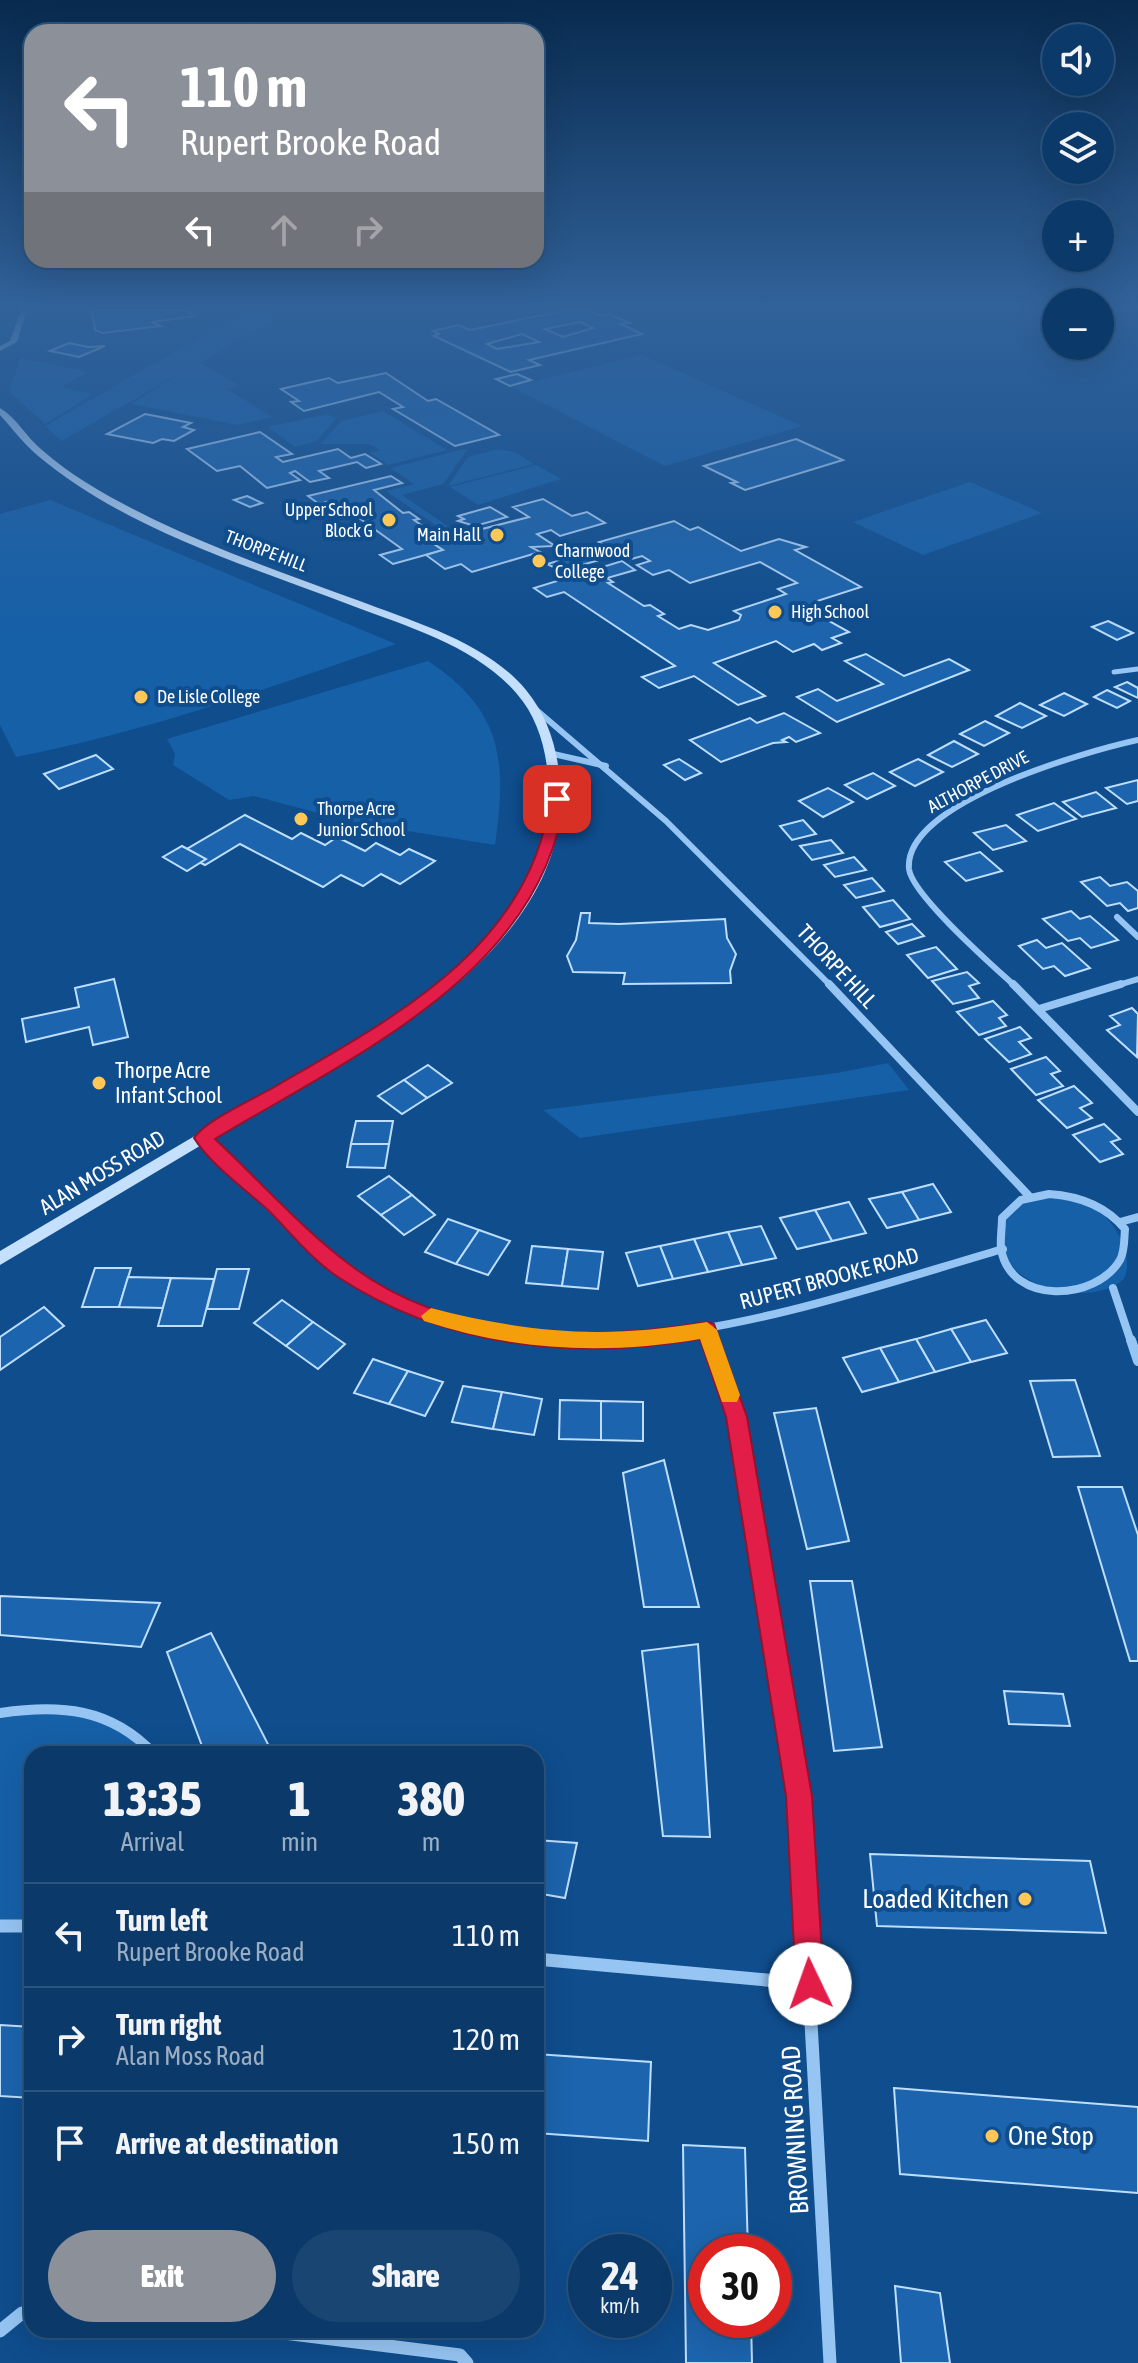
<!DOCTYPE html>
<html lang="en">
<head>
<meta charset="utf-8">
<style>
	:root { --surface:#0b3a6a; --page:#194572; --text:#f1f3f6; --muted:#9aadc1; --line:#2b547e; --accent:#8c9099 }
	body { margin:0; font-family:"Asap Condensed",sans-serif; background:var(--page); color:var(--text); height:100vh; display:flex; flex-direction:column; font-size:30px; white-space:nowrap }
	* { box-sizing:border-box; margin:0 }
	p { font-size:26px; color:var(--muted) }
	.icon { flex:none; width:44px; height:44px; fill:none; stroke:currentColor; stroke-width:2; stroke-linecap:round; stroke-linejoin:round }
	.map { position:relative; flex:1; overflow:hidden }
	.drawer { position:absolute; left:24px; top:1746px; width:520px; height:592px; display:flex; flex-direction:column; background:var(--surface); border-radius:24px; box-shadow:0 8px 32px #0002,0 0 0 2px var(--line) }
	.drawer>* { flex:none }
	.top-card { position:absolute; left:24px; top:24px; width:520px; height:244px; border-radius:24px; box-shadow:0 8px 32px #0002,0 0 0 2px var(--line); background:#8c9099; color:#fff; overflow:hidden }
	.tools { position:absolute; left:1042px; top:24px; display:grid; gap:16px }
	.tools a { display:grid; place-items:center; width:72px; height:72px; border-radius:50%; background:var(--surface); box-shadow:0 8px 32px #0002,0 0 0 2px var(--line); font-size:40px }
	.speed { position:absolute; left:568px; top:2234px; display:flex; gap:16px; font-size:40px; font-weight:700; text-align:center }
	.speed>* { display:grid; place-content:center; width:104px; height:104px; border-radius:50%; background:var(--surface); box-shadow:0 8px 32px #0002,0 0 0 2px var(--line); line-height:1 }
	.speed small { font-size:20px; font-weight:400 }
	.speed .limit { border:12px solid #d22; background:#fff; color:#111 }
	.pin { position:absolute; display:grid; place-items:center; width:68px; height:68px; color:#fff; margin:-34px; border-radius:16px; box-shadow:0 4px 12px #0006 }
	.me { position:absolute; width:88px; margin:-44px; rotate:357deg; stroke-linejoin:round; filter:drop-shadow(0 0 6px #0008) }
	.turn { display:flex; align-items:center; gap:28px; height:168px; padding:0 24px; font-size:36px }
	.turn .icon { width:104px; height:104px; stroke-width:2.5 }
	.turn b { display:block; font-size:56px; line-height:68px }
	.lanes { display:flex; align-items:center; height:76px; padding:0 24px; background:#0003; justify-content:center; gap:40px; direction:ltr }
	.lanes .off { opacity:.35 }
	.eta { display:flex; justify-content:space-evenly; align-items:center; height:136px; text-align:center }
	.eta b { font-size:48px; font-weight:800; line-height:56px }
	.cta { display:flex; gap:16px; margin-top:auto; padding:16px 24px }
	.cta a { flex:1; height:92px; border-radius:48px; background:var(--accent); color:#fff; font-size:32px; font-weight:800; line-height:92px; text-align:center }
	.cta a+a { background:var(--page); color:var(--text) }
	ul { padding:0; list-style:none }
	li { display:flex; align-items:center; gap:24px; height:104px; padding:0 24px; border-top:2px solid var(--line) }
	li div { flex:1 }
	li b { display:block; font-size:30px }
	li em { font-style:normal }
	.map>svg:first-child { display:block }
	.green { fill:#1660a8 }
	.building { fill:#1c64ad; stroke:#bedefe; stroke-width:2; fill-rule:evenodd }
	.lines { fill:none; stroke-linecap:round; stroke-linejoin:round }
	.street-far4 { stroke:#96c5f3; stroke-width:5 }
	.street-far3 { stroke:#96c5f3; stroke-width:6 }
	.street-far2 { stroke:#96c5f3; stroke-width:8 }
	.street-far1 { stroke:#96c5f3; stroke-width:10 }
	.street { stroke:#96c5f3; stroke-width:13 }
	.secondary { fill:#c5e0fd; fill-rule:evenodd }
	.route { fill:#e11d48; stroke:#92132f; stroke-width:2 }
	.slow { fill:#f59e0b }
	.poi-dot { fill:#ffc658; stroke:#0f4d8d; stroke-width:3 }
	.labels { text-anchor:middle; stroke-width:8; stroke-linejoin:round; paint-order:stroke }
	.far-poi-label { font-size:18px; fill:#fff; stroke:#0f4d8d; text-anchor:start }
	.far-street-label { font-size:18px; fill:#fff; stroke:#0f4d8d }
	.street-label { font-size:22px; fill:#fff; stroke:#0f4d8d }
	.poi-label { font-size:22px; fill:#fff; stroke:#0f4d8d; text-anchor:start }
	.near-poi-label { font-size:26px; fill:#fff; stroke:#0f4d8d; text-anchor:end }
	.near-street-label { font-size:26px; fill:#fff; stroke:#0f4d8d }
</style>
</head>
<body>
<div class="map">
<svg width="1138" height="2363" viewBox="0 0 1138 2363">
	<rect width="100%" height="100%" fill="#0f4d8d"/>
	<!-- green -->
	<g class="green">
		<polygon points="248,310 292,310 200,363 240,386 227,389 272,417 238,425 131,404 197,363 62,441 45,426"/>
		<polygon points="642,355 802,426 665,466 512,387"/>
		<polygon points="21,358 88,372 61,387 93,394 45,424 9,391"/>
		<polygon points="383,411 447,450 388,465 370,453 380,450 369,444 321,444 341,421"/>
		<polygon points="327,414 336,418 317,441 295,447 268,427"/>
		<polygon points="463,449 467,450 443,484 402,495 449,527 441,529 386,491 414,484 391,468"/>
		<polygon points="499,449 516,453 534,464 448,486 468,457"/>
		<polygon points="536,465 561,479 478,505 450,487"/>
		<polygon points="970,482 1042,513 923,555 853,522"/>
		<path d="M 50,500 L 396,644 C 271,687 146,732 16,757 L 0,725 L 0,514 Z"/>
		<path d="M 428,661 C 503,710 507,762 495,845 L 352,822 L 254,796 L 229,800 L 173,765 L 175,754 L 167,739 Z"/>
		<polygon points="888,1063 909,1090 580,1138 543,1110 837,1073"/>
		<path d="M 1030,1197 C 1043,1197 1060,1194 1073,1197 C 1103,1203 1138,1248 1124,1279 C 1094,1307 1014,1291 1003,1249 C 1000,1240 1003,1227 1002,1218 Z"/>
		<path d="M 41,1705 C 88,1711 123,1713 154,1754 L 32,1754 L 32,1926 L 0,1926 L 0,1713 Z"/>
	</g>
	<!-- building -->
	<g class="building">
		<polygon points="92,310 185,310 195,316 152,322 161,326 103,333 95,330"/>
		<path d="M 566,310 L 587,310 L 601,316 L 609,314 L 630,323 L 621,324 L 642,334 L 529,360 L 540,365 L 511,372 L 434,336 L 439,334 L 433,331 L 458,325 L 470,330 ZM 580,322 L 593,328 L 563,337 L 545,329 ZM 522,334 L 539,342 L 497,349 L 487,344 Z"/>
		<polygon points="69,343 88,347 105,346 79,357 50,351"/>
		<polygon points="386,373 428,401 436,399 499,435 455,446 393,409 403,407 379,392 304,411 291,402 299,401 281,389 329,378 338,383"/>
		<polygon points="517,374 531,380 510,386 496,379"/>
		<polygon points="145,414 191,423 183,427 194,430 174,441 162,439 153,443 107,434"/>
		<polygon points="260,432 292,454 276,457 283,462 338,449 351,458 365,454 381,464 366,468 357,462 319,471 329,478 310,482 295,471 290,473 300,480 267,488 240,466 217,471 187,449"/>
		<polygon points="796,439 843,460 745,490 731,483 737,482 704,466"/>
		<polygon points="391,476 402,483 374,490 403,513 409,512 419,519 414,520 436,535 441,539 431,542 443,550 393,564 380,555 402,549 334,500 319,504 308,496"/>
		<polygon points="247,496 262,503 250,507 234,500"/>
		<polygon points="543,499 572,516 587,512 605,523 560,536 551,530 537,534 555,546 531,547 540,552 472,572 461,564 445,569 426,555 443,550 431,542 529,517 513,507"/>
		<polygon points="490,507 507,517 475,526 458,521 464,519 458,516"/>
		<polygon points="674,521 690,530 698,527 741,551 779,539 806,547 795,550 861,587 814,602 822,607 811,611 849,632 832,638 841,643 822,650 814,644 793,652 776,641 714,663 765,696 738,705 694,676 659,688 642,677 675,666 564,592 547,597 534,588 622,561 635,570 607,578 613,582 608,583 644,606 650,605 664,614 658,616 679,629 691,625 708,630 739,620 741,615 734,611 786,594 778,589 797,583 760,562 690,583 669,570 653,575 637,565 650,561 642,556 628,560 599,542"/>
		<polygon points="583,554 596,561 561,571 547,564"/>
		<polygon points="1108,621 1133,633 1117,640 1092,627"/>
		<polygon points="866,654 904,676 949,659 969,670 837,722 797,697 818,689 837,701 883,684 845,661"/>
		<polygon points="1127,682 1138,688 1138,698 1115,687"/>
		<polygon points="1107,690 1130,701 1117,708 1094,697"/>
		<polygon points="1064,693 1087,704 1064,716 1040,705"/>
		<polygon points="1020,703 1046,716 1022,728 996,716"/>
		<polygon points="784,713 820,733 796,742 789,737 782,740 786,742 773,743 721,762 690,740 750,718 757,723"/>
		<polygon points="985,721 1009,733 984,746 960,734"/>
		<polygon points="954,741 978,754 952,767 928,755"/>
		<polygon points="96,755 113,769 59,789 44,774"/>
		<polygon points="679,759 701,773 685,780 664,765"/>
		<polygon points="918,759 943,772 915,786 890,772"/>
		<polygon points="873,773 895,786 867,799 845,785"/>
		<polygon points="1138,780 1138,801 1127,804 1106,788"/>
		<polygon points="828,788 853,802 823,817 799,801"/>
		<polygon points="1096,792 1116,808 1082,817 1063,802"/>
		<polygon points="1054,803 1076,819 1038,831 1017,815"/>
		<polygon points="245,815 292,839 301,833 325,845 337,837 365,851 376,843 400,855 409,849 435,861 400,884 381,874 363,886 341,875 323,887 240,844 205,865 180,853"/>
		<polygon points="803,820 816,834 792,840 780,826"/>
		<polygon points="1006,825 1026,841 993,850 974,833"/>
		<polygon points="831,840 843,853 812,860 800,846"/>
		<polygon points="182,846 206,859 187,871 163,857"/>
		<polygon points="980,852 1002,871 966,881 945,862"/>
		<polygon points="854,857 866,870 835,877 824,865"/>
		<polygon points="1100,877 1110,886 1127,882 1138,891 1138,908 1128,911 1120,903 1107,906 1081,882"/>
		<polygon points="872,878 884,891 856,898 844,885"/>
		<polygon points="893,900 910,919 880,927 863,907"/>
		<polygon points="1071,911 1080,919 1090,916 1118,940 1091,948 1080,938 1068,941 1043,919"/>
		<polygon points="581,913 590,913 589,923 619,924 725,919 727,938 736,954 730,971 731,983 623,984 625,973 573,972 567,956 576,940"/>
		<polygon points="912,924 924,936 898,944 886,932"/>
		<polygon points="1037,940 1046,948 1062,943 1090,968 1065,976 1054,966 1043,969 1019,946"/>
		<polygon points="936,947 957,969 928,978 907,955"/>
		<polygon points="967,972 979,983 969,986 979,998 953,1004 932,981"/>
		<polygon points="114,979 128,1037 93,1045 89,1027 26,1042 22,1019 79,1007 75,988"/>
		<polygon points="993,1001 1007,1015 999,1018 1006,1026 979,1035 957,1012"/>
		<polygon points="1132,1008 1138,1014 1137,1057 1107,1030 1120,1025 1110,1016"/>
		<polygon points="1020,1027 1031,1038 1019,1042 1031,1054 1009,1062 985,1039"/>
		<polygon points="1046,1057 1060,1071 1051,1074 1063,1086 1036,1095 1011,1069"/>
		<polygon points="428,1065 452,1083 427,1098 404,1080"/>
		<polygon points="404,1080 427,1098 402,1114 378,1096"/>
		<polygon points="1074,1086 1092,1103 1080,1108 1092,1118 1067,1128 1038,1100"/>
		<polygon points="356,1121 393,1121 389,1144 351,1144"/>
		<polygon points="1104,1124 1120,1139 1111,1142 1123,1154 1100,1162 1073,1135"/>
		<polygon points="351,1144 389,1144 385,1168 347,1167"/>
		<polygon points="389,1176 412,1195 381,1215 358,1196"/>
		<polygon points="933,1184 951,1212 919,1220 902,1192"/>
		<polygon points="902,1192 919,1220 887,1228 869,1199"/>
		<polygon points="412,1195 435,1215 404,1235 381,1215"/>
		<polygon points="849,1202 866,1233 832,1241 815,1210"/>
		<polygon points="815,1210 832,1241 797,1249 780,1218"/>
		<polygon points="448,1219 479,1230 456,1264 425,1252"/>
		<polygon points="761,1226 776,1258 742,1265 728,1232"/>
		<polygon points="479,1230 510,1241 488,1275 456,1264"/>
		<polygon points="728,1232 742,1265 708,1272 694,1239"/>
		<polygon points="694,1239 708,1272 673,1279 660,1246"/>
		<polygon points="532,1246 568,1249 562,1286 526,1283"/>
		<polygon points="660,1246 673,1279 638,1286 626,1253"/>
		<polygon points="568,1249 603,1252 598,1289 562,1286"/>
		<polygon points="95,1268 131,1268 119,1307 82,1307"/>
		<polygon points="217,1269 249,1269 239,1309 207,1309"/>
		<polygon points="128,1277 171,1278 163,1308 119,1307"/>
		<polygon points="171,1278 214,1279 202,1326 158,1326"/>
		<polygon points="282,1300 313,1322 286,1346 254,1323"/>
		<polygon points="44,1307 64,1326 0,1370 0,1337"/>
		<polygon points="986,1320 1007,1353 971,1362 951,1329"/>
		<polygon points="313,1322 345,1344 318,1369 286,1346"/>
		<polygon points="951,1329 971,1362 935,1372 916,1339"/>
		<polygon points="916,1339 935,1372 899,1382 880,1348"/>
		<polygon points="880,1348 899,1382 862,1392 843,1358"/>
		<polygon points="373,1359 408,1371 389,1404 354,1393"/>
		<polygon points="408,1371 443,1382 425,1416 389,1404"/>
		<polygon points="1075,1380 1100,1456 1053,1457 1030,1381"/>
		<polygon points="463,1386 502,1392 493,1429 452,1422"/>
		<polygon points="502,1392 542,1399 534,1435 493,1429"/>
		<polygon points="560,1400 601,1401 601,1440 559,1439"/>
		<polygon points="601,1401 643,1402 643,1441 601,1440"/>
		<polygon points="816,1408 849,1541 807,1549 774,1413"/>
		<polygon points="664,1460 699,1607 644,1607 623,1473"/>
		<polygon points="1078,1487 1122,1487 1138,1535 1138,1661 1130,1661"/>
		<polygon points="810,1581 852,1581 882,1747 834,1751"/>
		<polygon points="0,1596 160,1603 141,1647 0,1635"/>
		<polygon points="211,1633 273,1754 205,1754 167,1652"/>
		<polygon points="698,1644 710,1837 663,1836 642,1651"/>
		<polygon points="1004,1691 1063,1694 1070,1726 1009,1724"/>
		<polygon points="536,1840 577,1843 565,1898 536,1893"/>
		<polygon points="870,1854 1090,1861 1106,1933 877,1926"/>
		<polygon points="0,2025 32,2027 32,2098 0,2096"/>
		<polygon points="536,2054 651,2062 648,2141 536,2133"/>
		<polygon points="894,2088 1138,2107 1138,2193 900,2174"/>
		<polygon points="683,2145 745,2148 748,2252 706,2252 706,2320 751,2320 752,2363 686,2363"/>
		<polygon points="895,2286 940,2293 950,2363 901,2363"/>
	</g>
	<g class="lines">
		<!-- street-far4 -->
		<polyline class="street-far4" points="1114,672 1138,669"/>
		<!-- street-far3 -->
		<g class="street-far3">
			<polyline points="534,708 666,821 831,986"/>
			<polyline points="549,753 606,766"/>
			<polyline points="1117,917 1138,937"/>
			<path d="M 1015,986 C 993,966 912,895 909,869 C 903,802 1088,751 1138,740"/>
			<polyline points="1115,986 1138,979"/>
		</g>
		<!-- street-far2 -->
		<g class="street-far2">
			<polyline points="829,984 1030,1197"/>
			<polyline points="1013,984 1138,1112"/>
			<polyline points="1039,1009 1121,984"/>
			<path d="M 203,1138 C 249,1182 290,1236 344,1271 C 549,1405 790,1311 1003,1249"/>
			<path d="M 1049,1194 C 1079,1196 1105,1205 1125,1229 C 1124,1239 1125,1251 1120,1260 C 1096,1301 1011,1306 1001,1249 C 1000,1240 1002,1228 1002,1218 L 1021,1200 Z"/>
			<polyline points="1120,1222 1138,1217"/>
			<polyline points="1113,1288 1131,1342"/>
			<polyline points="707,1330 711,1342"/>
		</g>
		<!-- street-far1 -->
		<g class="street-far1">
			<polyline points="564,1340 603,1340"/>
			<polyline points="710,1340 737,1417 798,1792"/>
			<polyline points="1131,1340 1138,1361"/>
			<path d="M 0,1713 C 60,1704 111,1708 154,1754"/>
		</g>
		<!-- street -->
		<g class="street">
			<polyline points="798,1790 830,2363"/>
			<polyline points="0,1926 32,1926"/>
			<polyline points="536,1959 810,1984"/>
			<polyline points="260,2330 460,2355 467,2363"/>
			<polyline points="0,2331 22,2313 32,2311"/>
		</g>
		<!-- secondary -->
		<g class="secondary">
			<polygon points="21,310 27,310 17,342 0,351 0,346 10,341"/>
			<path d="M 0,408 C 16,417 27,438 42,450 C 75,479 116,501 155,520 C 220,551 289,575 357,600 C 414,622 486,642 526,690 C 556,726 564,776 559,821 C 548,909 470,980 401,1026 L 0,1265 L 0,1251 L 391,1020 C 460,974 535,907 547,820 C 552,778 546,727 517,694 C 477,647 409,627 353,606 C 246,565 126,530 37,455 C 23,443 12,428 0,415 Z"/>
		</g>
	</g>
	<!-- sky -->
	<linearGradient id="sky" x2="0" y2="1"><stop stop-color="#082a4e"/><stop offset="0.48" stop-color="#31629a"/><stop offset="1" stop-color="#31629a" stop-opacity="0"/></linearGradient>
	<rect width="1138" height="640" fill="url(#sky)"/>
	<!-- route -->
	<path class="route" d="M 557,795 L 564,799 C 543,973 349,1058 215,1139 C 259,1180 301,1228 349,1264 C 449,1341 589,1342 707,1322 L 714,1324 L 747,1417 L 812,1796 L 824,1984 L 820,1994 L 810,1998 L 800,1994 L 796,1984 L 786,1796 L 726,1417 L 700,1339 C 575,1361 446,1348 338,1277 C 312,1260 290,1232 268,1210 C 244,1188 211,1165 194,1138 C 206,1120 256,1098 276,1086 C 393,1018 531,947 550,799 Z"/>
	<!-- slow -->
	<path class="slow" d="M 431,1308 C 531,1334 605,1339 707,1322 L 717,1330 L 740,1395 L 737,1402 L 722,1402 L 700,1339 C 606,1355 515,1351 424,1321 L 421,1316 Z"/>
	<!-- markers -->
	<g class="poi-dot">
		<circle cx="389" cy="520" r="8"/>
		<circle cx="497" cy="535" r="8"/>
		<circle cx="539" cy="561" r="8"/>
		<circle cx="775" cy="612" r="8"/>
		<circle cx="141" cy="697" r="8"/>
		<circle cx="301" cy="819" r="8"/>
		<circle cx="99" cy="1083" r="8"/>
		<circle cx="1025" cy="1899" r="8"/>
		<circle cx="992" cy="2136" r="8"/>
	</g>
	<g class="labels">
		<!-- far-poi labels -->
		<g class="far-poi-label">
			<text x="373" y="516" text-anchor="end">Upper School<tspan x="373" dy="21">Block G</tspan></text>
			<text x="481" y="541" text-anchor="end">Main Hall</text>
			<text x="555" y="557">Charnwood<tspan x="555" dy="21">College</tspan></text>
			<text x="791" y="618">High School</text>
			<text x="157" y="703">De Lisle College</text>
			<text x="317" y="815">Thorpe Acre<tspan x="317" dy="21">Junior School</tspan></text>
		</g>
		<!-- far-street labels -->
		<g class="far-street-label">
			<text transform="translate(266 551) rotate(21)" y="6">THORPE HILL</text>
			<text transform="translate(978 782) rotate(-28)" y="6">ALTHORPE DRIVE</text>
		</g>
		<!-- street labels -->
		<g class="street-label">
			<text transform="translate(837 966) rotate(47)" y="8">THORPE HILL</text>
			<text transform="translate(102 1172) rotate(-31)" y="8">ALAN MOSS ROAD</text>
			<text transform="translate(829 1278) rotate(-15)" y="8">RUPERT BROOKE ROAD</text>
		</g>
		<!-- poi labels -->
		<g class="poi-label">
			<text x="115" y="1078">Thorpe Acre<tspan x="115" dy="25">Infant School</tspan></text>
		</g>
		<!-- near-poi labels -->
		<g class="near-poi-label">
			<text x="1009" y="1908">Loaded Kitchen</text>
			<text x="1008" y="2145" text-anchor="start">One Stop</text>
		</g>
		<!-- near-street labels -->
		<g class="near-street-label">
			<text transform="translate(795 2130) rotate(-93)" y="9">BROWNING ROAD</text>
		</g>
	</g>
</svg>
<div class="tools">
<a><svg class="icon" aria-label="sound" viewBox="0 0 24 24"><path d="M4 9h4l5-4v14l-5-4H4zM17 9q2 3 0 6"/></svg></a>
<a><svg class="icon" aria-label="layers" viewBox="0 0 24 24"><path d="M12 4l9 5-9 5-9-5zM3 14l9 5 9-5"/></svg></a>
<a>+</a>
<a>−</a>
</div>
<div class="speed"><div>24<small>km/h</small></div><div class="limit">30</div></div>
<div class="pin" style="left:557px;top:799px;background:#d93025"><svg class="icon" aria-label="arrive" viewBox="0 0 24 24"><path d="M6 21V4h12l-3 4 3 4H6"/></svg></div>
<svg class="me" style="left:810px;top:1984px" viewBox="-20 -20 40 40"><circle r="19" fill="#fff"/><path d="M0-13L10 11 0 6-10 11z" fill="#e11d48"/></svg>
<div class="top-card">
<div class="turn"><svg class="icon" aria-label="left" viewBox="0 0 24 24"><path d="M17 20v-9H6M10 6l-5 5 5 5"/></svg><div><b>110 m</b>Rupert Brooke Road</div></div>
<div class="lanes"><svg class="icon" aria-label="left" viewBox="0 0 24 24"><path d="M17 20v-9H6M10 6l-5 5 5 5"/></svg><svg class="icon off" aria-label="ahead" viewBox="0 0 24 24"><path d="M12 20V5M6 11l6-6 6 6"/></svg><svg class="icon off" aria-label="right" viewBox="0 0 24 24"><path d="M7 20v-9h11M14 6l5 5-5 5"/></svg></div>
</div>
<section class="drawer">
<div class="eta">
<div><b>13:35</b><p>Arrival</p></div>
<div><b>1</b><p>min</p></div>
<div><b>380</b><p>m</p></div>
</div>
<ul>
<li><svg class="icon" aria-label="left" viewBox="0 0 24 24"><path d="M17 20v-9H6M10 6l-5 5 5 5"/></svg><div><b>Turn left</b><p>Rupert Brooke Road</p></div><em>110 m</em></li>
<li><svg class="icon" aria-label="right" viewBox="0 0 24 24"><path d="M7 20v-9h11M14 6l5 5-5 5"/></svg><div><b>Turn right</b><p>Alan Moss Road</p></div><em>120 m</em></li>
<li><svg class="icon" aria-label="arrive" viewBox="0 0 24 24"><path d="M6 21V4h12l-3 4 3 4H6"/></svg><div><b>Arrive at destination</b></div><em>150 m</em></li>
</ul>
<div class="cta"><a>Exit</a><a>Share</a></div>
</section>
</div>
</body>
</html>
